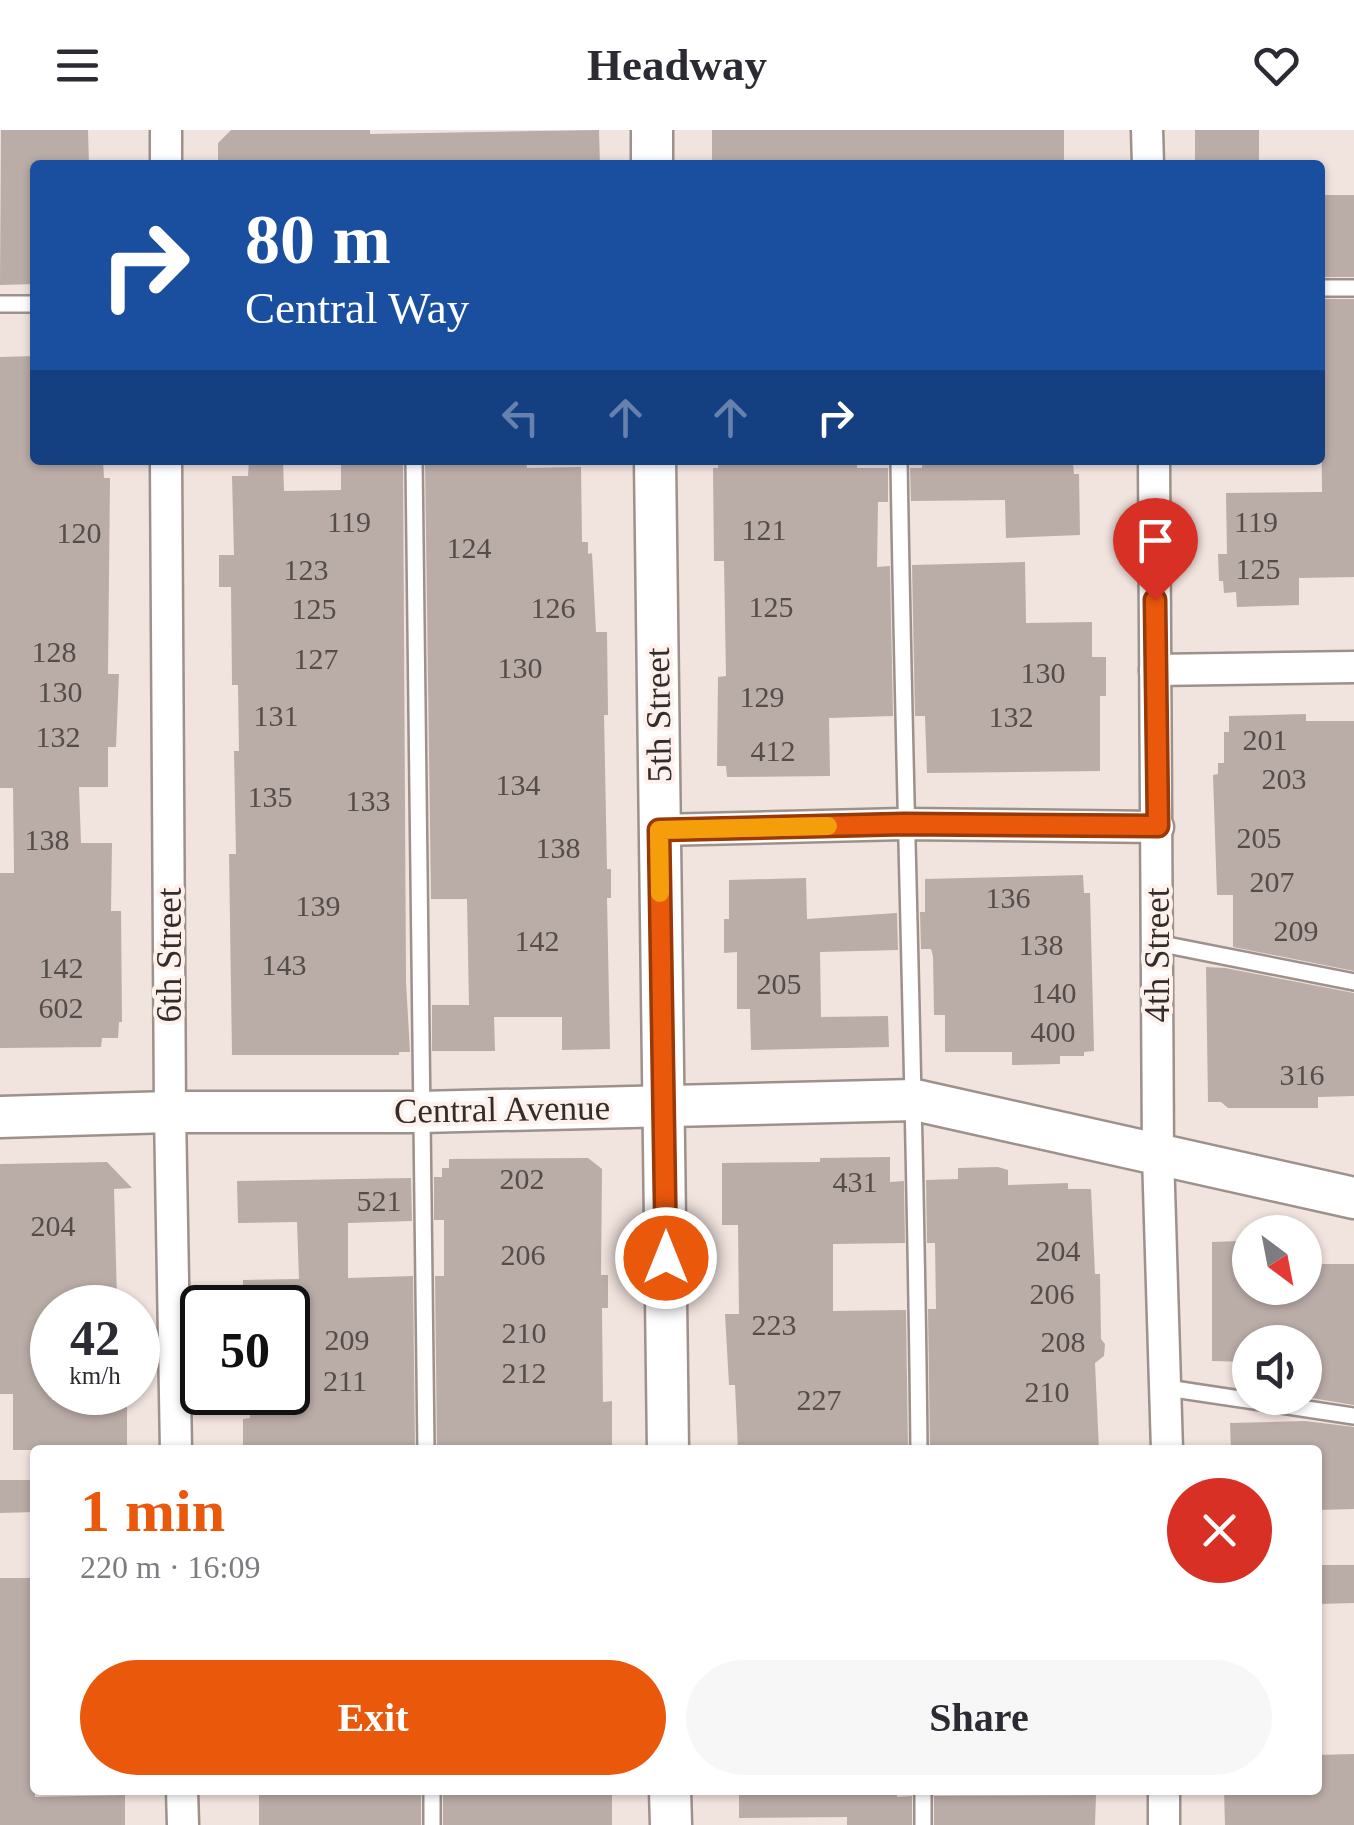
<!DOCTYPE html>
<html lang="en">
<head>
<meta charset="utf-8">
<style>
	:root { --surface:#fff; --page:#f7f7f7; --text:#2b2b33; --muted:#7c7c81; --accent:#ea580c }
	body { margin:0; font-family:"Times New Roman",serif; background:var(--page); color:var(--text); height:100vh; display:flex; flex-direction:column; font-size:38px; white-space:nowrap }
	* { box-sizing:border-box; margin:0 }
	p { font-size:32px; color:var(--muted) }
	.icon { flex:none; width:55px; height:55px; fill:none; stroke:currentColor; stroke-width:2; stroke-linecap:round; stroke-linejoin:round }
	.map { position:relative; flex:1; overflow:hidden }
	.side { position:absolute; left:30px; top:1315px; width:1292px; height:350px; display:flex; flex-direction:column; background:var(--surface); border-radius:10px; box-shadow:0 2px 8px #0004 }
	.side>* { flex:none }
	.hud { position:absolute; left:30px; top:30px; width:1295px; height:305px; border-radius:10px; box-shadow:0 2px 8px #0004; background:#1a4fa0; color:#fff; overflow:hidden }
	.needle { width:65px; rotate:148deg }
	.tools { position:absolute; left:1232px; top:1085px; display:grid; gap:20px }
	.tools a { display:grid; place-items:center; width:90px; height:90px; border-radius:50%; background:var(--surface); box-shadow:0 2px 8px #0004; font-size:50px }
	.speed { position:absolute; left:30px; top:1155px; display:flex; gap:20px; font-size:50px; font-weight:700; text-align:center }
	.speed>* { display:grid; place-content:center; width:130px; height:130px; border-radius:50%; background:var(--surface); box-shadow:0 2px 8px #0004; line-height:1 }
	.speed small { font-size:25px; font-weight:400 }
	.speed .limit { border:5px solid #111; border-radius:15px; background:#fff; color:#111 }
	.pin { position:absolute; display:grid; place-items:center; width:85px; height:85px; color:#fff; margin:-102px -42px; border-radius:50% 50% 50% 0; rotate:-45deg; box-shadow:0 0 10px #0007 }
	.pin .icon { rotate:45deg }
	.me { position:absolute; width:110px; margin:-55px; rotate:0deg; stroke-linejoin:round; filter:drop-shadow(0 0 8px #0008) }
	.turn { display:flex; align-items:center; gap:35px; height:210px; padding:0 50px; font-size:45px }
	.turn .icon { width:130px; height:130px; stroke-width:2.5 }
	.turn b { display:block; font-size:70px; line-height:85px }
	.lanes { display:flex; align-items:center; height:95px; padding:0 50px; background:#0003; justify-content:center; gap:50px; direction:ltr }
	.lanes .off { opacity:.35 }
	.round { display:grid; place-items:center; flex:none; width:105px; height:105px; border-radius:52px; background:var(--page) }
	.head { display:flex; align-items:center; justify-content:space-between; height:170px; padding:0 50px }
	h1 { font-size:60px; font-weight:800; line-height:75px; color:var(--accent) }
	.cta { display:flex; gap:20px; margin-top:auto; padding:20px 50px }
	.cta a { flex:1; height:115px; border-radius:60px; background:var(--accent); color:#fff; font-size:40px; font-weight:800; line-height:115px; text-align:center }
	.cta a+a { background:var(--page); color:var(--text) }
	header { display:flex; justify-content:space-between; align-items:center; height:130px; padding:0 50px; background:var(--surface); font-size:45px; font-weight:800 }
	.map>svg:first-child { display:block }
	.building { fill:#baaca7 }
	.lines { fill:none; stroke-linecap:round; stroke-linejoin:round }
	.lane-casing { stroke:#9d918c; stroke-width:20 }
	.street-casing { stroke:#9d918c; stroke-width:35 }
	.secondary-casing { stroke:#9d918c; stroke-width:45 }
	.lane { stroke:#fff; stroke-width:15 }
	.street { stroke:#fff; stroke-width:30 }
	.secondary { stroke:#fff; stroke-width:40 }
	.route-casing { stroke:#983908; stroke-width:25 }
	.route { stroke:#ea580c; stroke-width:18 }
	.slow { stroke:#f59e0b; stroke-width:18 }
	.labels { text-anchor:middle; stroke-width:8; stroke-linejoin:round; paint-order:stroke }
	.number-label { font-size:30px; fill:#544d4a }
	.street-label { font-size:35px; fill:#322d2b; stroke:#fef0eb }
</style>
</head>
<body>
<header><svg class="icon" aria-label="menu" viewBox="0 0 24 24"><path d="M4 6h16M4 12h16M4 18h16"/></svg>Headway<svg class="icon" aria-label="heart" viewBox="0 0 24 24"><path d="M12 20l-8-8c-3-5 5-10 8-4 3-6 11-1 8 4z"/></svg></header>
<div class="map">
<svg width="1354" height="1695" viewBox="0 0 1354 1695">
	<rect width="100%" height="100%" fill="#f1e3de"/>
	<!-- building -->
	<g class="building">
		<polygon points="1,0 88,0 89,35 35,35 35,154 0,155"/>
		<polygon points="231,0 370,0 370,4 599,0 600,35 218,35 218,13"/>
		<rect x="712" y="0" width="352" height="35"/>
		<rect x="1195" y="0" width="64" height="35"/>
		<rect x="1320" y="65" width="34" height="82"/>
		<polygon points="1320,169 1354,169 1354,447 1299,448 1299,475 1237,477 1236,462 1224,463 1223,451 1219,451 1218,424 1227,424 1226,363 1322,362"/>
		<polygon points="35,226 35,330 103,330 104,348 110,348 108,544 119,544 116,617 108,617 108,657 79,657 81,713 112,713 111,781 121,781 122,892 119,892 118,908 102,908 101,917 0,918 0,743 14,743 13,658 0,658 0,227"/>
		<polygon points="249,330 283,330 284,361 341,360 341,330 403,330 406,852 410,922 399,922 399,925 232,925 229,724 236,724 234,621 239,621 238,555 232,555 231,457 219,457 219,425 234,425 232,346 248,346"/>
		<polygon points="425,330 526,330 527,338 581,337 582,412 588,412 588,424 592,423 596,502 607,502 608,585 604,585 607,739 611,739 611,768 607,768 610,919 562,920 562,887 494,887 495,921 432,921 432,875 469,875 467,769 431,769"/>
		<polygon points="718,330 857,330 857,338 888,338 888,372 878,372 877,437 890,436 893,586 829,588 830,646 727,647 726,636 717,636 718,547 726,546 724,431 714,431 713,338 718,338"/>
		<polygon points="922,330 1058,330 1058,334 1073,333 1074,344 1079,344 1080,405 1006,408 1005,370 911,371 910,338 922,338"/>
		<polygon points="1025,432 1026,493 1092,492 1092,527 1106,527 1106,566 1100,566 1100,641 927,643 925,586 915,586 912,435"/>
		<polygon points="1306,584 1306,591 1354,591 1354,841 1233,817 1233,765 1217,765 1213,645 1218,644 1218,633 1224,633 1224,602 1229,602 1229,586"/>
		<polygon points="1083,745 1084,763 1090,763 1094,921 1084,922 1084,926 1060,926 1060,934 1012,935 1012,922 945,922 945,885 934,885 933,826 931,819 921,819 920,782 925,782 925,749"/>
		<polygon points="806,748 807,789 897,783 898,820 820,822 821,887 888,886 889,917 751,920 750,879 737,879 737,822 724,823 724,789 729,789 729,750"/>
		<polygon points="1206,837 1225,838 1354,863 1354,966 1318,967 1318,978 1228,978 1221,972 1208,972"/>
		<polygon points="890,1027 890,1052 904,1051 905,1113 833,1114 833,1181 906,1180 908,1320 738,1320 735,1255 729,1255 725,1184 739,1184 738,1095 722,1095 722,1033 820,1032 820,1028"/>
		<polygon points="588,1028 602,1039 601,1145 608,1145 608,1178 602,1178 603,1272 612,1271 612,1320 437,1320 435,1146 444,1146 444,1090 434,1090 434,1047 442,1047 442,1038 449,1038 449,1029"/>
		<polygon points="107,1032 132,1058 114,1059 117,1169 113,1169 113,1178 52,1178 52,1270 127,1269 127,1320 13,1320 13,1264 0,1264 0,1034"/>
		<polygon points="998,1037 1008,1040 1008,1055 1068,1053 1068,1059 1091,1059 1095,1144 1100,1144 1101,1209 1105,1214 1104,1226 1095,1233 1099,1320 930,1320 928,1179 936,1179 935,1113 927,1113 926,1050 958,1049 958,1038"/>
		<polygon points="411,1048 412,1091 348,1093 348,1148 413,1146 415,1320 243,1320 243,1289 250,1288 250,1262 288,1262 288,1178 243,1178 243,1150 299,1149 297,1092 238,1093 237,1051"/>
		<polygon points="1238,1111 1238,1118 1250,1118 1250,1158 1305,1158 1305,1134 1354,1134 1354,1275 1305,1267 1305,1212 1250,1212 1250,1232 1212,1231 1212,1112"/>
		<polygon points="1305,1291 1354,1297 1354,1379 1318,1380 1318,1320 1231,1320 1230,1293"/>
		<polygon points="0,1350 35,1350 35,1382 0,1383"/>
		<polygon points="1318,1435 1354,1435 1354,1473 1318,1474"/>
		<polygon points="0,1448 35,1448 35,1667 125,1665 125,1695 0,1695"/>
		<polygon points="1354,1624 1354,1695 1225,1695 1224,1660 1318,1660 1318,1625"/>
		<rect x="259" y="1660" width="162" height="35"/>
		<rect x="443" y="1660" width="169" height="35"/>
		<polygon points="739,1660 897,1660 897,1667 912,1666 912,1695 847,1695 847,1687 739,1688"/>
		<polygon points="1096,1665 1095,1695 934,1695 934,1666"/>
	</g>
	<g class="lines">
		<defs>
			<g id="lane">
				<polyline points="1320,158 1354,158"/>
				<polyline points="0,174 35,174"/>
				<polyline points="414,330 426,1320"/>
				<path d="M 899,330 C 904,660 916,990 919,1320"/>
				<polyline points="1157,813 1354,852"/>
				<polyline points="1167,1258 1354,1286"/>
				<polyline points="432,1660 432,1695"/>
				<polyline points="923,1660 923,1695"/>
			</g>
			<g id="street">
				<polyline points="1147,0 1148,35"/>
				<polyline points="166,35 166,0"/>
				<polyline points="166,330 170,982 176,1320"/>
				<polyline points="1154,330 1158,1025 1167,1320"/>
				<polyline points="1155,540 1354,537"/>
				<polyline points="659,700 904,694 1158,697"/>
				<polyline points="182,1660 183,1695"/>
				<polyline points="1164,1695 1164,1660"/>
			</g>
			<g id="secondary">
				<polyline points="652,0 652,35"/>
				<polyline points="655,330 668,1320"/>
				<polyline points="0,987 170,982 421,982 915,970 1354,1068"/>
				<polyline points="670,1660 671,1695"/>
			</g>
		</defs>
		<!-- lane casing -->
		<use href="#lane" class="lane-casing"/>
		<!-- street casing -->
		<use href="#street" class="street-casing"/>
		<!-- secondary casing -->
		<use href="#secondary" class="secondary-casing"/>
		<!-- lane -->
		<use href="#lane" class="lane"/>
		<!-- street -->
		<use href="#street" class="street"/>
		<!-- secondary -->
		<use href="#secondary" class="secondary"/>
	</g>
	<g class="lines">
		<defs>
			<polyline id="route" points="666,1128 659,700 904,694 1158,696 1155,470"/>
		</defs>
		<!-- route casing -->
		<use href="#route" class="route-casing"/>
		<!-- route -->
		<use href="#route" class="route"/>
		<!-- slow -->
		<polyline class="slow" points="660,763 659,700 828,696"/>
	</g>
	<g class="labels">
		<!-- number labels -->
		<g class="number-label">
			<text x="349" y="402">119</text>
			<text x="1256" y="402">119</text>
			<text x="764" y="410">121</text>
			<text x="79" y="413">120</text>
			<text x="469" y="428">124</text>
			<text x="1258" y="449">125</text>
			<text x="306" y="450">123</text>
			<text x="771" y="487">125</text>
			<text x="553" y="488">126</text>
			<text x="314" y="489">125</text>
			<text x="54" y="532">128</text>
			<text x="316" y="539">127</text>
			<text x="520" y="548">130</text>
			<text x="1043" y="553">130</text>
			<text x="60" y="572">130</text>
			<text x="762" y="577">129</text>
			<text x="276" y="596">131</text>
			<text x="1011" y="597">132</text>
			<text x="58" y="617">132</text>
			<text x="1265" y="620">201</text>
			<text x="773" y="631">412</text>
			<text x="1284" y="659">203</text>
			<text x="518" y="665">134</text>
			<text x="270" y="677">135</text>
			<text x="368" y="681">133</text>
			<text x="1259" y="718">205</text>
			<text x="47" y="720">138</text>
			<text x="558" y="728">138</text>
			<text x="1272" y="762">207</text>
			<text x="1008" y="778">136</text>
			<text x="318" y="786">139</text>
			<text x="1296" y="811">209</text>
			<text x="537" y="821">142</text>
			<text x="1041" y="825">138</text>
			<text x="284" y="845">143</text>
			<text x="61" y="848">142</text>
			<text x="779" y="864">205</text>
			<text x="1054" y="873">140</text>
			<text x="61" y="888">602</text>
			<text x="1053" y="912">400</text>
			<text x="1302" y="955">316</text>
			<text x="522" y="1059">202</text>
			<text x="855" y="1062">431</text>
			<text x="379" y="1081">521</text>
			<text x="53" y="1106">204</text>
			<text x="1058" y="1131">204</text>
			<text x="523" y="1135">206</text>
			<text x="1052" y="1174">206</text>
			<text x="774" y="1205">223</text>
			<text x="524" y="1213">210</text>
			<text x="347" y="1220">209</text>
			<text x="1063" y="1222">208</text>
			<text x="524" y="1253">212</text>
			<text x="345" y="1261">211</text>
			<text x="1047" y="1272">210</text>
			<text x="819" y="1280">227</text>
		</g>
		<!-- street labels -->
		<g class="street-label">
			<text transform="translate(658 585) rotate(-91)" y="12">5th Street</text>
			<text transform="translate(169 825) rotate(-90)" y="12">6th Street</text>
			<text transform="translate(1157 825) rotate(-90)" y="12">4th Street</text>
			<text transform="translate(502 979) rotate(-1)" y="12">Central Avenue</text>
		</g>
	</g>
</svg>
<div class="tools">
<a><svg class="needle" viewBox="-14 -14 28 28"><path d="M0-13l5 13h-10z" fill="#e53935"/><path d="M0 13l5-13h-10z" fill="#7c7c81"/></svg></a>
<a><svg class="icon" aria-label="sound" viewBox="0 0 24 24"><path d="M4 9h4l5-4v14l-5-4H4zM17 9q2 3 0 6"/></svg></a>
</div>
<div class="speed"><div>42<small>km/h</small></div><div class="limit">50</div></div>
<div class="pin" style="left:1155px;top:470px;background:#d93025"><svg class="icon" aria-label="arrive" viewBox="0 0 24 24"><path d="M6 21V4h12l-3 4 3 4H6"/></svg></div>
<svg class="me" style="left:666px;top:1128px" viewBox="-20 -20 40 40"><circle r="17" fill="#ea580c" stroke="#fff" stroke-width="3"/><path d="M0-11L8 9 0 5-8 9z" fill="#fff"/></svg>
<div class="hud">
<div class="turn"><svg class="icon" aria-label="right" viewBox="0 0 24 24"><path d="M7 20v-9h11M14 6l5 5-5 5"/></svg><div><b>80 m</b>Central Way</div></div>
<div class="lanes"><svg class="icon off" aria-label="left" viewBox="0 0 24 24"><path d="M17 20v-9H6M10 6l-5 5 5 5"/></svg><svg class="icon off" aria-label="ahead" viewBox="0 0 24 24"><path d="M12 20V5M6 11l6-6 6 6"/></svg><svg class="icon off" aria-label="ahead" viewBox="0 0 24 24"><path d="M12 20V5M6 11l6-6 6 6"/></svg><svg class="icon" aria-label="right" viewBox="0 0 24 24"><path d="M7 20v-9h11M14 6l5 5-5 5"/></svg></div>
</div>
<section class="side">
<div class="head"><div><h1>1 min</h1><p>220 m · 16:09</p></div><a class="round" style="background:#d93025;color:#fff"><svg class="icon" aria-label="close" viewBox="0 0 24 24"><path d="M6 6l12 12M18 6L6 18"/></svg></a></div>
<div class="cta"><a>Exit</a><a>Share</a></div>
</section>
</div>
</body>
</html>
